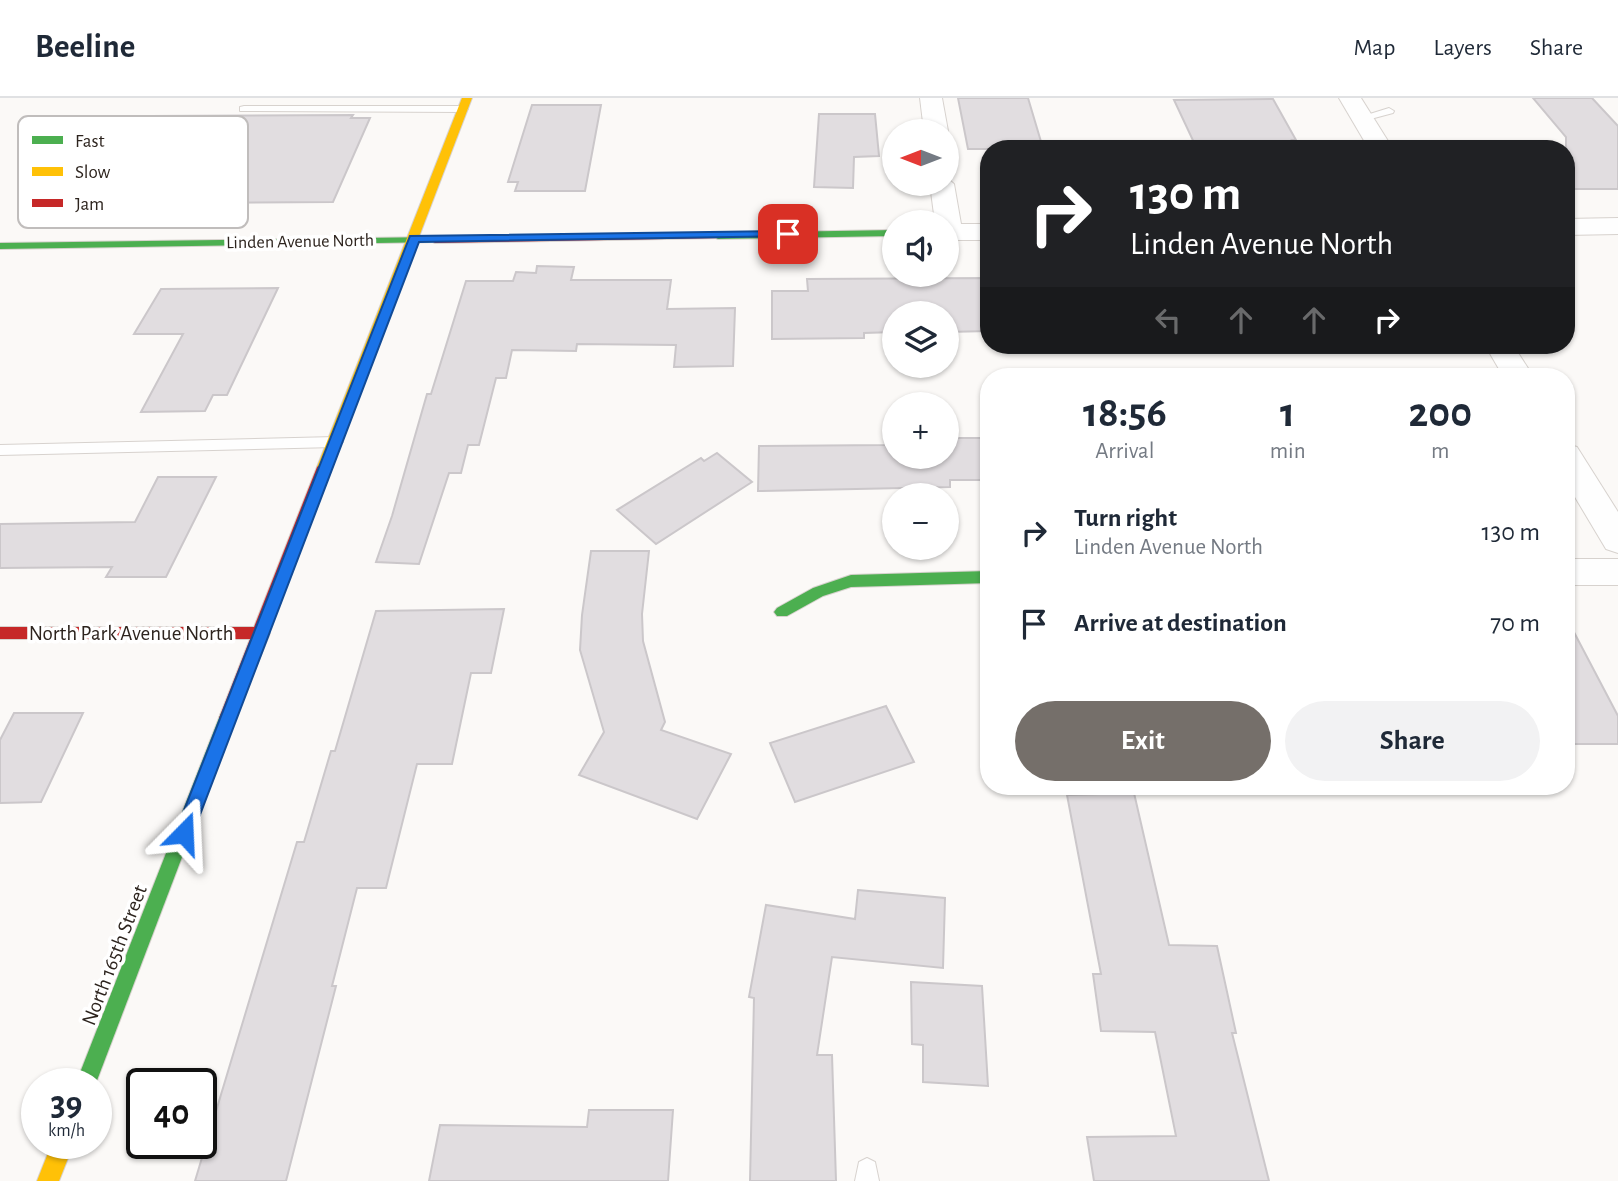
<!DOCTYPE html>
<html lang="en">
<head>
<meta charset="utf-8">
<style>
	:root { --surface:#fff; --page:#f2f2f3; --text:#1f2937; --muted:#747a83; --line:#e0e1e3; --accent:#756f6a }
	body { margin:0; font-family:"Alegreya Sans",sans-serif; background:var(--page); color:var(--text); height:100vh; display:flex; flex-direction:column; font-size:26px; white-space:nowrap }
	* { box-sizing:border-box; margin:0 }
	p { font-size:23px; color:var(--muted) }
	.icon { flex:none; width:38px; height:38px; fill:none; stroke:currentColor; stroke-width:2; stroke-linecap:round; stroke-linejoin:round }
	.map { position:relative; flex:1; overflow:hidden }
	.side { position:absolute; left:980px; top:270px; width:595px; height:427px; display:flex; flex-direction:column; background:var(--surface); border-radius:28px; box-shadow:0 2px 5px #0004 }
	.side>* { flex:none }
	.banner { position:absolute; left:980px; top:42px; width:595px; height:214px; border-radius:28px; box-shadow:0 2px 5px #0004; background:#202124; color:#fff; overflow:hidden }
	.needle { width:46px; rotate:270deg }
	.tools { position:absolute; left:882px; top:21px; display:grid; gap:14px }
	.tools a { display:grid; place-items:center; width:77px; height:77px; border-radius:50%; background:var(--surface); box-shadow:0 2px 5px #0004; font-size:35px }
	.speed { position:absolute; left:21px; top:970px; display:flex; gap:14px; font-size:35px; font-weight:700; text-align:center }
	.speed>* { display:grid; place-content:center; width:91px; height:91px; border-radius:50%; background:var(--surface); box-shadow:0 2px 5px #0004; line-height:1 }
	.speed small { font-size:18px; font-weight:400 }
	.speed .limit { border:4px solid #111; border-radius:10px; background:#fff; color:#111 }
	.pin { position:absolute; display:grid; place-items:center; width:60px; height:60px; color:#fff; margin:-30px; border-radius:14px; box-shadow:0 4px 10px #0006 }
	.me { position:absolute; width:77px; margin:-38px; rotate:21deg; stroke-linejoin:round; filter:drop-shadow(0 0 5px #0008) }
	.turn { display:flex; align-items:center; gap:24px; height:147px; padding:0 35px; font-size:32px }
	.turn .icon { width:91px; height:91px; stroke-width:2.5 }
	.turn b { display:block; font-size:49px; line-height:60px }
	.lanes { display:flex; align-items:center; height:66px; padding:0 35px; background:#0003; justify-content:center; gap:35px; direction:ltr }
	.lanes .off { opacity:.35 }
	.eta { display:flex; justify-content:space-evenly; align-items:center; height:119px; text-align:center }
	.eta b { font-size:42px; font-weight:700; line-height:49px }
	.primary-button { display:flex; gap:14px; margin-top:auto; padding:14px 35px }
	.primary-button a { flex:1; height:80px; border-radius:42px; background:var(--accent); color:#fff; font-size:28px; font-weight:700; line-height:80px; text-align:center }
	.primary-button a+a { background:var(--page); color:var(--text) }
	ul { padding:0; list-style:none }
	li { display:flex; align-items:center; gap:21px; height:91px; padding:0 35px }
	li div { flex:1 }
	li b { display:block; font-size:26px }
	li em { font-style:normal }
	header { display:flex; align-items:center; gap:42px; box-sizing:border-box; height:98px; padding:0 35px; background:var(--surface); border-bottom:2px solid var(--line) }
	header strong { font-size:33px }
	nav { display:flex; gap:38px; margin-inline-start:auto; font-size:24px }
	.map>svg:first-child { display:block }
	.building { fill:#e1dde0; stroke:#cbc7ca; stroke-width:2 }
	.lines { fill:none; stroke-linecap:round; stroke-linejoin:round }
	.lane-casing { stroke:#d7d2ce; stroke-width:2 }
	.street-casing { stroke:#d7d2ce; stroke-width:2 }
	.fast-casing { stroke:#d7d2ce; stroke-width:2 }
	.slow-casing { stroke:#d7d2ce; stroke-width:2 }
	.jam-casing { stroke:#d7d2ce; stroke-width:2 }
	.lane { fill:#fefefe; fill-rule:evenodd }
	.street { fill:#fefefe; fill-rule:evenodd }
	.fast { fill:#4caf50; fill-rule:evenodd }
	.slow { fill:#ffc107; fill-rule:evenodd }
	.jam { fill:#c62828; fill-rule:evenodd }
	.route { fill:#1a73e8; stroke:#114b97; stroke-width:2 }
	.labels { text-anchor:middle; stroke-width:7; stroke-linejoin:round; paint-order:stroke }
	.far-street-label { font-size:18px; fill:#2d241e; stroke:#fff }
	.street-label { font-size:21px; fill:#2d241e; stroke:#fff }
	.key { fill:#fff; stroke:#c0bdbc; stroke-width:2 }
	.key-label { font-size:19px; fill:#2d241e }
</style>
</head>
<body>
<header>
<strong>Beeline</strong>
<nav><a>Map</a><a>Layers</a><a>Share</a></nav>
</header>
<div class="map">
<svg width="1618" height="1083" viewBox="0 0 1618 1083">
	<rect width="100%" height="100%" fill="#fbf9f7"/>
	<!-- building -->
	<g class="building">
		<polygon points="958,0 1028,0 1042,47 1020,46 1021,51 968,51"/>
		<polygon points="1533,0 1592,0 1618,28 1618,91 1566,91 1566,39"/>
		<polygon points="1273,1 1296,42 1292,42 1297,51 1197,51 1174,2"/>
		<polygon points="532,7 601,7 585,93 515,93 518,84 508,84"/>
		<polygon points="819,16 875,16 879,58 854,59 853,90 814,89"/>
		<polygon points="353,17 351,20 370,20 333,104 192,105 197,97 98,95 150,18"/>
		<polygon points="537,168 574,169 571,182 671,182 667,211 735,210 733,268 674,269 676,247 577,246 576,253 512,252 506,280 496,280 479,347 468,347 461,375 449,375 419,466 376,464 392,418 427,296 431,296 466,183 513,183 516,174 536,175"/>
		<polygon points="989,180 989,233 947,234 947,215 894,215 894,234 864,235 864,240 772,241 772,193 808,193 807,181"/>
		<polygon points="278,190 227,297 213,297 205,313 141,314 183,236 134,236 161,191"/>
		<polygon points="887,340 894,340 894,359 947,359 947,340 989,340 989,382 950,382 950,389 758,393 759,348 887,347"/>
		<polygon points="717,355 752,384 656,446 617,412 701,360 704,363"/>
		<polygon points="158,379 216,379 166,479 106,479 112,469 0,470 0,426 135,424"/>
		<polygon points="591,453 649,453 642,516 643,543 665,624 661,632 731,656 697,721 579,677 604,634 580,552 582,517"/>
		<polygon points="504,511 491,575 471,575 452,666 417,666 386,790 357,790 332,888 336,888 286,1083 195,1083 297,744 304,744 331,653 335,653 376,513"/>
		<polygon points="1566,519 1618,618 1618,646 1566,646"/>
		<polygon points="886,608 914,664 795,704 770,645"/>
		<polygon points="14,615 83,615 41,704 0,705 0,642"/>
		<polygon points="1134,695 1169,847 1217,848 1236,935 1232,935 1269,1083 1094,1083 1087,1039 1176,1038 1155,934 1101,933 1093,876 1101,876 1067,697"/>
		<polygon points="858,792 945,800 943,870 832,859 817,957 832,957 836,1083 750,1083 754,900 749,899 766,807 855,821"/>
		<polygon points="911,884 982,888 988,988 923,984 923,947 912,946"/>
		<polygon points="589,1012 673,1012 668,1083 429,1083 440,1027 587,1029"/>
	</g>
	<g class="lines">
		<defs>
			<g id="lane">
				<polygon points="244,8 463,8 468,11 463,14 240,13 240,9"/>
				<polygon points="1389,10 1394,13 1393,15 1363,23 1357,20"/>
				<polygon points="335,339 343,344 335,349 0,357 0,347"/>
				<polygon points="867,1060 875,1064 879,1083 855,1083 859,1064"/>
			</g>
			<g id="street">
				<polygon points="920,0 942,0 948,33 947,35 924,33"/>
				<polygon points="1339,0 1361,0 1393,51 1369,51"/>
				<polygon points="947,80 954,86 961,126 989,126 989,142 947,142 947,124 935,124 930,86 947,86"/>
				<polygon points="1618,120 1618,136 1566,137 1566,121"/>
				<polygon points="1485,247 1513,247 1533,278 1503,278"/>
				<polygon points="1566,346 1577,349 1618,414 1618,455 1606,451 1566,384"/>
				<rect x="1566" y="461" width="52" height="26"/>
			</g>
			<g id="fast">
				<polygon points="894,132 894,138 718,141 712,138 718,135"/>
				<polygon points="435,139 439,140 439,144 0,151 0,145"/>
				<polygon points="989,473 989,485 851,489 823,498 787,518 777,518 774,514 777,510 813,490 851,477"/>
				<polygon points="227,613 233,615 235,620 96,985 76,985 219,620 221,615"/>
			</g>
			<g id="slow">
				<polygon points="462,0 472,0 331,369 329,372 319,372 317,369"/>
				<polygon points="52,1045 74,1045 59,1083 37,1083"/>
			</g>
			<g id="jam">
				<polygon points="718,135 724,138 722,140 435,145 429,142 435,139"/>
				<polygon points="324,364 331,369 269,533 270,535 233,625 227,627 221,625 219,620 250,541 0,541 0,529 254,529 317,369"/>
			</g>
		</defs>
		<!-- lane casing -->
		<use href="#lane" class="lane-casing"/>
		<!-- street casing -->
		<use href="#street" class="street-casing"/>
		<!-- fast casing -->
		<use href="#fast" class="fast-casing"/>
		<!-- slow casing -->
		<use href="#slow" class="slow-casing"/>
		<!-- jam casing -->
		<use href="#jam" class="jam-casing"/>
		<!-- lane -->
		<use href="#lane" class="lane"/>
		<!-- street -->
		<use href="#street" class="street"/>
		<!-- fast -->
		<use href="#fast" class="fast"/>
		<!-- slow -->
		<use href="#slow" class="slow"/>
		<!-- jam -->
		<use href="#jam" class="jam"/>
	</g>
	<!-- route -->
	<polygon class="route" points="788,133 793,136 792,138 419,144 193,735 190,741 184,743 177,741 175,735 410,138"/>
	<g class="labels">
		<!-- far-street labels -->
		<g class="far-street-label">
			<text transform="translate(300 143) rotate(-1)" y="6">Linden Avenue North</text>
		</g>
		<!-- street labels -->
		<g class="street-label">
			<text x="131" y="542">North Park Avenue North</text>
			<text transform="translate(114 857) rotate(-69)" y="7">North 165th Street</text>
		</g>
	</g>
	<!-- legend -->
	<rect x="18" y="18" width="230" height="112" rx="10" class="key"/>
	<rect x="32" y="38" width="31" height="8" fill="#4caf50"/>
	<rect x="32" y="69" width="31" height="9" fill="#ffc107"/>
	<rect x="32" y="101" width="31" height="8" fill="#c62828"/>
	<g class="key-label">
		<text x="75" y="49">Fast</text>
		<text x="75" y="80">Slow</text>
		<text x="75" y="112">Jam</text>
	</g>
</svg>
<div class="tools">
<a><svg class="needle" viewBox="-14 -14 28 28"><path d="M0-13l5 13h-10z" fill="#e53935"/><path d="M0 13l5-13h-10z" fill="#747a83"/></svg></a>
<a><svg class="icon" aria-label="sound" viewBox="0 0 24 24"><path d="M4 9h4l5-4v14l-5-4H4zM17 9q2 3 0 6"/></svg></a>
<a><svg class="icon" aria-label="layers" viewBox="0 0 24 24"><path d="M12 4l9 5-9 5-9-5zM3 14l9 5 9-5"/></svg></a>
<a>+</a>
<a>−</a>
</div>
<div class="speed"><div>39<small>km/h</small></div><div class="limit">40</div></div>
<div class="pin" style="left:788px;top:136px;background:#d93025"><svg class="icon" aria-label="arrive" viewBox="0 0 24 24"><path d="M6 21V4h12l-3 4 3 4H6"/></svg></div>
<svg class="me" style="left:184px;top:735px" viewBox="-20 -20 40 40"><path d="M0-17L14 15 0 8-14 15z" fill="#1a73e8" stroke="#fff" stroke-width="4"/></svg>
<div class="banner">
<div class="turn"><svg class="icon" aria-label="right" viewBox="0 0 24 24"><path d="M7 20v-9h11M14 6l5 5-5 5"/></svg><div><b>130 m</b>Linden Avenue North</div></div>
<div class="lanes"><svg class="icon off" aria-label="left" viewBox="0 0 24 24"><path d="M17 20v-9H6M10 6l-5 5 5 5"/></svg><svg class="icon off" aria-label="ahead" viewBox="0 0 24 24"><path d="M12 20V5M6 11l6-6 6 6"/></svg><svg class="icon off" aria-label="ahead" viewBox="0 0 24 24"><path d="M12 20V5M6 11l6-6 6 6"/></svg><svg class="icon" aria-label="right" viewBox="0 0 24 24"><path d="M7 20v-9h11M14 6l5 5-5 5"/></svg></div>
</div>
<section class="side">
<div class="eta">
<div><b>18:56</b><p>Arrival</p></div>
<div><b>1</b><p>min</p></div>
<div><b>200</b><p>m</p></div>
</div>
<ul>
<li><svg class="icon" aria-label="right" viewBox="0 0 24 24"><path d="M7 20v-9h11M14 6l5 5-5 5"/></svg><div><b>Turn right</b><p>Linden Avenue North</p></div><em>130 m</em></li>
<li><svg class="icon" aria-label="arrive" viewBox="0 0 24 24"><path d="M6 21V4h12l-3 4 3 4H6"/></svg><div><b>Arrive at destination</b></div><em>70 m</em></li>
</ul>
<div class="primary-button"><a>Exit</a><a>Share</a></div>
</section>
</div>
</body>
</html>
